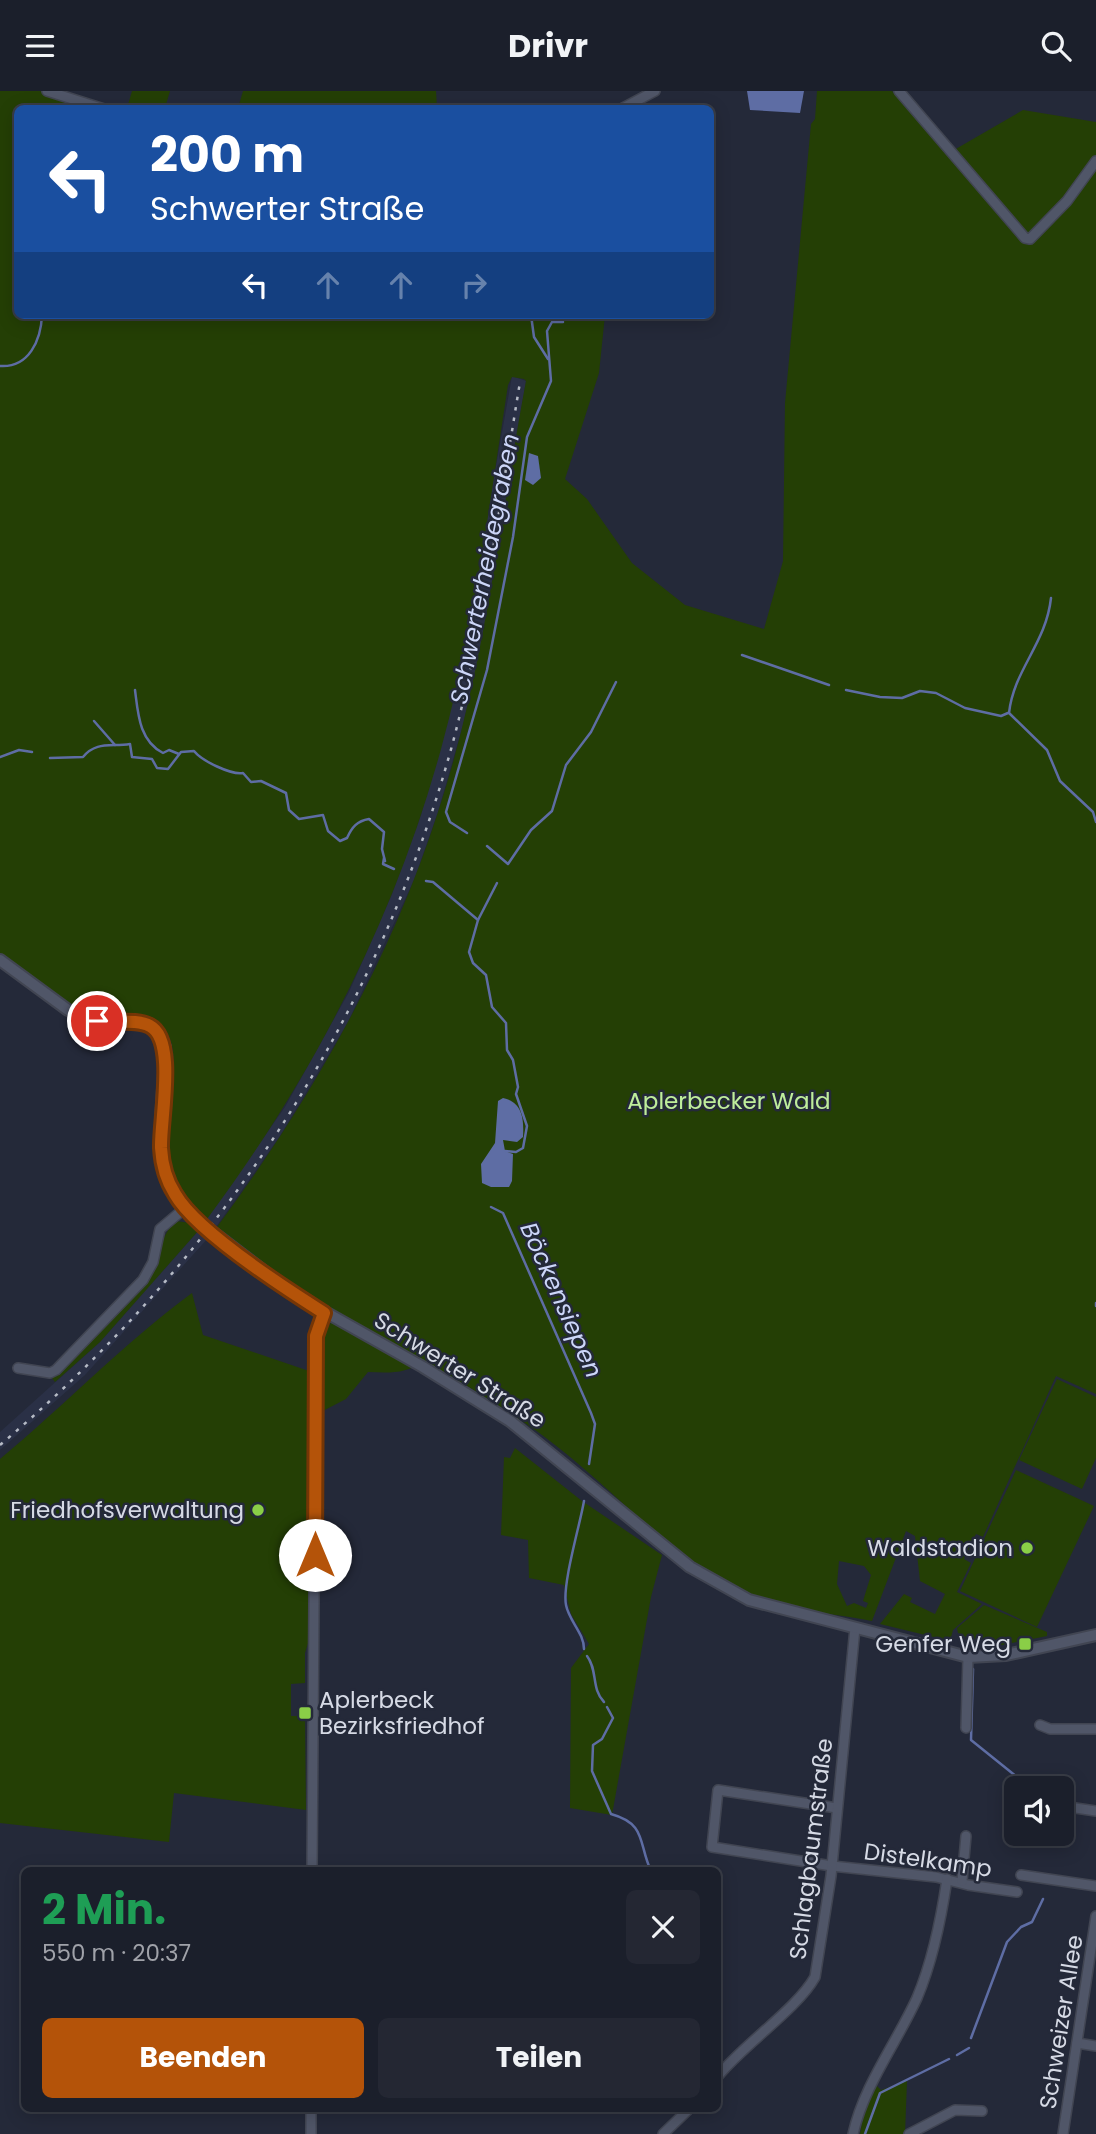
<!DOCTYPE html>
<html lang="de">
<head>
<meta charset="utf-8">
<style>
	:root { --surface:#1b1f2b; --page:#242733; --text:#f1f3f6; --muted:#a0a2a9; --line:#393d47; --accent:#b45309 }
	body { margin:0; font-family:Poppins,sans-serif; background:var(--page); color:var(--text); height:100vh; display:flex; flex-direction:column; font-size:26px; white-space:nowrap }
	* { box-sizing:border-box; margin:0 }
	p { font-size:23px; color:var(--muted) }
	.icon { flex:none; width:38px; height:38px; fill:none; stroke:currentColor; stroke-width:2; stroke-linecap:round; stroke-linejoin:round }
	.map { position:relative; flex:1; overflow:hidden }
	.drawer { position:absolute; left:21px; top:1776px; width:700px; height:245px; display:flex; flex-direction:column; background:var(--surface); border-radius:10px; box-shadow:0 4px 18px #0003,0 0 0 2px var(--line) }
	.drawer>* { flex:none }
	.top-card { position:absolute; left:14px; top:14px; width:700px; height:214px; border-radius:10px; box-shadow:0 4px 18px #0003,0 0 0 2px var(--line); background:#1a4fa0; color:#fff; overflow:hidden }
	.controls { position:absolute; left:1004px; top:1685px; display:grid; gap:14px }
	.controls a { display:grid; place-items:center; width:70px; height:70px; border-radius:10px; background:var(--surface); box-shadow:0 4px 18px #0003,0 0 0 2px var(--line); font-size:35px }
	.pin { position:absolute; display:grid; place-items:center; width:60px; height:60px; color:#fff; margin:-30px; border:4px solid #fff; border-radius:50%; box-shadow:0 2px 7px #0007 }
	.me { position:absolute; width:77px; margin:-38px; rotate:0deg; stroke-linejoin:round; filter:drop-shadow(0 0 5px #0008) }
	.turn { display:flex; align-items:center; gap:24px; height:147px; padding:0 21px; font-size:32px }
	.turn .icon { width:91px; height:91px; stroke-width:2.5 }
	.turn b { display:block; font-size:49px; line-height:60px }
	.lanes { display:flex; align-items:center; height:66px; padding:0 21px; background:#0003; justify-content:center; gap:35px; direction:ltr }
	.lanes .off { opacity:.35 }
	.round { display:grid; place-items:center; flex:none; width:74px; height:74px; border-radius:10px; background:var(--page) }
	.overview { display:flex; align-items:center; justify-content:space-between; height:119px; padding:0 21px }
	h1 { font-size:42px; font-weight:700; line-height:52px; color:#1e9e55 }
	.cta { display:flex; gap:14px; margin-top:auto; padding:14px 21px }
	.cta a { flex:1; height:80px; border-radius:10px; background:var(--accent); color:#fff; font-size:28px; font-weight:700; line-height:80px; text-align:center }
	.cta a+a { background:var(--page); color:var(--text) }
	header { display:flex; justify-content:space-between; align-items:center; height:91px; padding:0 21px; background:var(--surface); font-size:32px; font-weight:700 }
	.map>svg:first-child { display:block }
	.built { fill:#2a3046 }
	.green { fill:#243f05; fill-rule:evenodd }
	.water { fill:#5e6da4 }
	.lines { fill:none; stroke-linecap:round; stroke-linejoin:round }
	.stream { stroke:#5e6da4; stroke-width:2.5 }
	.minor-casing { stroke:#414552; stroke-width:12 }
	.tertiary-casing { stroke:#414552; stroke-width:14 }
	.minor { stroke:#505668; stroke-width:9 }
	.tertiary { stroke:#505668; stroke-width:10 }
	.rail { stroke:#b6bbc6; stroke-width:2.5; stroke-dasharray:3.5 7; stroke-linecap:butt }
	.tertiary-bridge-casing { stroke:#414552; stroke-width:14; stroke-linecap:butt }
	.tertiary-bridge { stroke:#505668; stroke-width:10 }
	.route-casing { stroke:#753606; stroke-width:18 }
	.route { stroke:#b45309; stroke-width:12 }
	.poi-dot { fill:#8ace47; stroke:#242939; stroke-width:2.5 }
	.labels { text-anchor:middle; stroke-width:5; stroke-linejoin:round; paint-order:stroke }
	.park-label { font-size:23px; fill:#bfed9b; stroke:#242939 }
	.street-label { font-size:23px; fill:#d6dae5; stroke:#242939 }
	.poi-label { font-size:23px; fill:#d6dae5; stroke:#242939; text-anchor:end }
	.water-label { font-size:24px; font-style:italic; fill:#ccd6f8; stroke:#242939 }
</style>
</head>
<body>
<header><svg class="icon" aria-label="menu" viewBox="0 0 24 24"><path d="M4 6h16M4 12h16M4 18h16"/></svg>Drivr<svg class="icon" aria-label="search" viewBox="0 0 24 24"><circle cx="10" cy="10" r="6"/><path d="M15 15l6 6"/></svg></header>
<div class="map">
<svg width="1096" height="2043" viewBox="0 0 1096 2043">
	<rect width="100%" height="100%" fill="#242939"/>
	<!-- built -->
	<polygon class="built" points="512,285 526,290 481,555 463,634 438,721 414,789 348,931 280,1045 209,1146 85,1284 0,1359 0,1341 100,1251 199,1139 285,1016 349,901 392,803 421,724 461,573"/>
	<!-- green -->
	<g class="green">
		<path d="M 0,0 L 40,0 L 100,17 L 18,18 L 18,224 L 605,224 L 599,282 L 565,388 L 587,408 L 632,472 L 685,514 L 764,538 L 783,470 L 785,312 L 811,33 L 815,28 L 817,0 L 892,0 L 944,60 L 954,59 L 1023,19 L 1096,31 L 1096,1303 L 1056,1285 L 983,1446 L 976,1443 L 964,1468 L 971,1472 L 957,1501 L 982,1513 L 953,1539 L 950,1550 L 880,1533 L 904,1503 L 912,1507 L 910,1511 L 935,1523 L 945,1503 L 920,1490 L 915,1445 L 906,1440 L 872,1530 C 833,1522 789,1520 752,1505 C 672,1470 615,1398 546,1347 C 507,1318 466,1294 424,1270 C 406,1283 390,1282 368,1281 L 346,1308 L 317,1323 L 319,1249 L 337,1223 L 278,1186 L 217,1136 C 310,1010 390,871 438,721 C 484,581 499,434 526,290 L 524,288 L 512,286 L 508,294 C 489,415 474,539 441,658 C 394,829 313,986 207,1128 C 125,1063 200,976 162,935 C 145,917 106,929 84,923 C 65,918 19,879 0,866 ZM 839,1470 L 864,1475 L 871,1484 L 863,1510 L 868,1512 L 866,1517 L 854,1512 L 847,1515 L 837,1493 Z"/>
		<polygon points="132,0 170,0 165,17 127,17"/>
		<polygon points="243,0 436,0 437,17 238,17"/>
		<path d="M 176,1130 L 190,1132 L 199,1139 L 100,1251 L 55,1291 L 52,1287 L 152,1183 C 161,1163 159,1146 176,1130 Z"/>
		<path d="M 192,1202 L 203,1244 L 309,1280 L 309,1549 L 305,1562 L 305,1592 L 291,1593 L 291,1625 L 305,1625 L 306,1719 L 174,1702 L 169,1751 L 0,1732 L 0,1368 C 65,1314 124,1252 192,1202 Z"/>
		<polygon points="1057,1288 1096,1306 1096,1367 1082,1398 1019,1369"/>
		<polygon points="515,1357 582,1410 662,1464 651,1506 612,1724 570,1717 571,1577 589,1553 571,1523 564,1494 529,1487 528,1449 501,1444 504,1366 510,1367"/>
		<polygon points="1016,1379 1094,1415 1037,1536 960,1500"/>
		<polygon points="984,1514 1047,1541 1047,1545 997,1555 964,1554 966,1546 958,1542 957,1537"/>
		<polygon points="907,1990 905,2043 860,2043 866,2008 874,1992 881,1999"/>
	</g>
	<!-- water -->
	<g class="water">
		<polygon points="747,0 804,0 800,22 750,19"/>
		<polygon points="529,362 538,365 541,387 533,394 525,389"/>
		<path d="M 503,1007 C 523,1011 524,1029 523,1046 L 517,1051 L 503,1049 L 505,1060 L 513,1063 L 512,1090 L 509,1096 L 491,1096 L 482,1092 L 481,1073 L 495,1052 L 498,1010 Z"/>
	</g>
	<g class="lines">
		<!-- stream -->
		<g class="stream">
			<polyline points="531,224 534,246 548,268"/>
			<path d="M 0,275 C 29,277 41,249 42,224"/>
			<path d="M 1051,507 C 1046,553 1014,578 1009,622 L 1047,659 L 1060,690 L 1093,721 L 1096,731"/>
			<polyline points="742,564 829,594"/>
			<path d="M 135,599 C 138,622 139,650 163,662 L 169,659 L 179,663"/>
			<polyline points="846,599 880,606 902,607 920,600 936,602 965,617 1001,625 1008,622"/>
			<polyline points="94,630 115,654"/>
			<polyline points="0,666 19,659 32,661"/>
			<path d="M 50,667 L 83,666 C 96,650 111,656 130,653 L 132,666 L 152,668 L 157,677 L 168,678 L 181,661 L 194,660 C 202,670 231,684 243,682 L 251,691 L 261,690 L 286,702 L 289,719 L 299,728 L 323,724 L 328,740 L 340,750 L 347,747 C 352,736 357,730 369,728 L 384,741 L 382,758 L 385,770"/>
			<polyline points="467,742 450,731 446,721 487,579 513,446 527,346 551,290 547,240 552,231 563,231 561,224"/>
			<polyline points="487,755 508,773 531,739 552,720 566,674 591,641 616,591"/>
			<polyline points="384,767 383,773 394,778"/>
			<polyline points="426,790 433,791 478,829 469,861 473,872 486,884 492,916 506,932 507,959 513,969 518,996 516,1003 527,1035 523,1057 516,1061 505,1060"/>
			<polyline points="478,829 497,792"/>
			<polyline points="491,1116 503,1122 591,1322 595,1333 589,1373"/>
			<polyline points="1096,1212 1096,1215"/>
			<path d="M 584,1410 C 580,1434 562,1493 566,1514 C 569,1530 584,1542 584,1558"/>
			<path d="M 587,1565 C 598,1579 591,1598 604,1611"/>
			<polyline points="973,1578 971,1649 1017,1686 1023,1698"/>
			<path d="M 607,1616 L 613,1627 L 602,1648 L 593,1654 L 592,1680 L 611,1723 C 647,1733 638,1752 651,1780"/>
			<polyline points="971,1947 1007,1851 1021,1836 1032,1831 1043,1808"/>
			<polyline points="957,1964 969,1957"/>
			<polyline points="865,2043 880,2002 949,1968"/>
		</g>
		<defs>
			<g id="minor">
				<polyline points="47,0 104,18"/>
				<polyline points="899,0 1025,147 1030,148 1067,110 1096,70"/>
				<polyline points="621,18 655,0"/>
				<polyline points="18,1277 50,1282 56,1279 143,1189 153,1171 160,1138 185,1117"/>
				<polyline points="1040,1634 1050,1638 1096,1638"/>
				<polyline points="966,1637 968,1566"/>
				<polyline points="1062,1715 1096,1720"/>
				<polyline points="837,1717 718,1699 712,1756 832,1775 936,1786 968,1794 1017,1801"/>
				<polyline points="312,1780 316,1245 324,1222"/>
				<polyline points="1021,1784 1096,1795"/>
				<polyline points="962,1790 966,1745"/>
				<polyline points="1077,1952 1096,1955"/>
				<path d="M 718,1985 C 744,1953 797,1918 815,1886 L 831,1785 L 855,1537"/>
				<polyline points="311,2018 311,2043"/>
				<polyline points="663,2043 689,2018"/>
				<path d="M 853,2043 C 864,1994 896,1953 917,1907 C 933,1869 941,1829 947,1788"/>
				<polyline points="909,2043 955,2019 982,2020"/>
				<polyline points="1063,2043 1096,1825"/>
			</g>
			<g id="tertiary">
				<path d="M 0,869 L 68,919 L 97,930 L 148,934 L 158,941 L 165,956 C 165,1021 143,1085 202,1133"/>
				<polyline points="214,1142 295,1204 423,1276 510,1330 690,1476 749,1509 968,1566 1006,1564 1096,1544"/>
			</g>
		</defs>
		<!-- minor casing -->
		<use href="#minor" class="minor-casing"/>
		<!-- tertiary casing -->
		<use href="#tertiary" class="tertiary-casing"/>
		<!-- minor -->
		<use href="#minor" class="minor"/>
		<!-- tertiary -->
		<use href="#tertiary" class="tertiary"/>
		<!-- rail -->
		<path class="rail" d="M 0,1354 C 218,1170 378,927 453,651 C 484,533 500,411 520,291"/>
		<defs>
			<polyline id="tertiary-bridge" points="202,1133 214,1142"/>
		</defs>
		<!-- tertiary-bridge casing -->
		<use href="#tertiary-bridge" class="tertiary-bridge-casing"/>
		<!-- tertiary-bridge -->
		<use href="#tertiary-bridge" class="tertiary-bridge"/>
	</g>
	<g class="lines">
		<defs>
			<path id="route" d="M 97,930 C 113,933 136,927 150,935 C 177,949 160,1029 161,1057 C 162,1074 166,1089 175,1103 C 196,1140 286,1198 324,1222 L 316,1245 L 315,1464"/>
		</defs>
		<!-- route casing -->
		<use href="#route" class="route-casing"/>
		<!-- route -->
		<use href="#route" class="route"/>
	</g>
	<!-- markers -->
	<g class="poi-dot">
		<circle cx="258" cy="1419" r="7"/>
		<circle cx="1027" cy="1457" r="7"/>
		<rect x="1018" y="1546" width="14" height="14" rx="3.5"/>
		<rect x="298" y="1615" width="14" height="14" rx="3.5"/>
	</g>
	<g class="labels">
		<!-- park labels -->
		<g class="park-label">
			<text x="729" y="1018">Aplerbecker Wald</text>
		</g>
		<!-- street labels -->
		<g class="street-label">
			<text transform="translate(460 1279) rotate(32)" y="8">Schwerter Straße</text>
			<text transform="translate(811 1758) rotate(-83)" y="8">Schlagbaumstraße</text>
			<text transform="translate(928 1769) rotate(8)" y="8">Distelkamp</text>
			<text transform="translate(1061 1931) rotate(-81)" y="8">Schweizer Allee</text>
		</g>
		<!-- poi labels -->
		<g class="poi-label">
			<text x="244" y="1427">Friedhofsverwaltung</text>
			<text x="1013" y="1465">Waldstadion</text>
			<text x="1011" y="1561">Genfer Weg</text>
			<text x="319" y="1617" text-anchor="start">Aplerbeck<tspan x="319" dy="26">Bezirksfriedhof</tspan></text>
		</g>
		<!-- water labels -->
		<g class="water-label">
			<text transform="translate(485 478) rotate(-79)" y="8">Schwerterheidegraben</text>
			<text transform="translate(561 1209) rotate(66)" y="8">Böckensiepen</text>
		</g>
	</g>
</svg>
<div class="controls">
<a><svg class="icon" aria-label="sound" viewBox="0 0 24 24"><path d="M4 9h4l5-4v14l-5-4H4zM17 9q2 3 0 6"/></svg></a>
</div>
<div class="pin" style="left:97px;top:930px;background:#d93025"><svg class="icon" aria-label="arrive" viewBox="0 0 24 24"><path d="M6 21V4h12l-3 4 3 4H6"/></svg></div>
<svg class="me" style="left:315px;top:1464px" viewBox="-20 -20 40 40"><circle r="19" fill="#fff"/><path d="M0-13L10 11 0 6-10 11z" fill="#b45309"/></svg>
<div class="top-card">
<div class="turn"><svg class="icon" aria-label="left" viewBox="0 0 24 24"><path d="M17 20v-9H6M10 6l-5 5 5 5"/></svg><div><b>200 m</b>Schwerter Straße</div></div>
<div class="lanes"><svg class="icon" aria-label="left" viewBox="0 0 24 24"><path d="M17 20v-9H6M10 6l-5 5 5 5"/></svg><svg class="icon off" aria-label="ahead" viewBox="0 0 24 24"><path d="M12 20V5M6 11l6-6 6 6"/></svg><svg class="icon off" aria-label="ahead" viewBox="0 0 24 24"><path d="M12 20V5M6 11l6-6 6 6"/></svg><svg class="icon off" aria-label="right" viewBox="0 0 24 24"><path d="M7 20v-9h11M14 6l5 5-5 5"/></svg></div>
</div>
<section class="drawer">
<div class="overview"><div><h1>2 Min.</h1><p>550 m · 20:37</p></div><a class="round"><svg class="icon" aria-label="close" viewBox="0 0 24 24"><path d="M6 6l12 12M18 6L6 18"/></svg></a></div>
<div class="cta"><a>Beenden</a><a>Teilen</a></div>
</section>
</div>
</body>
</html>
